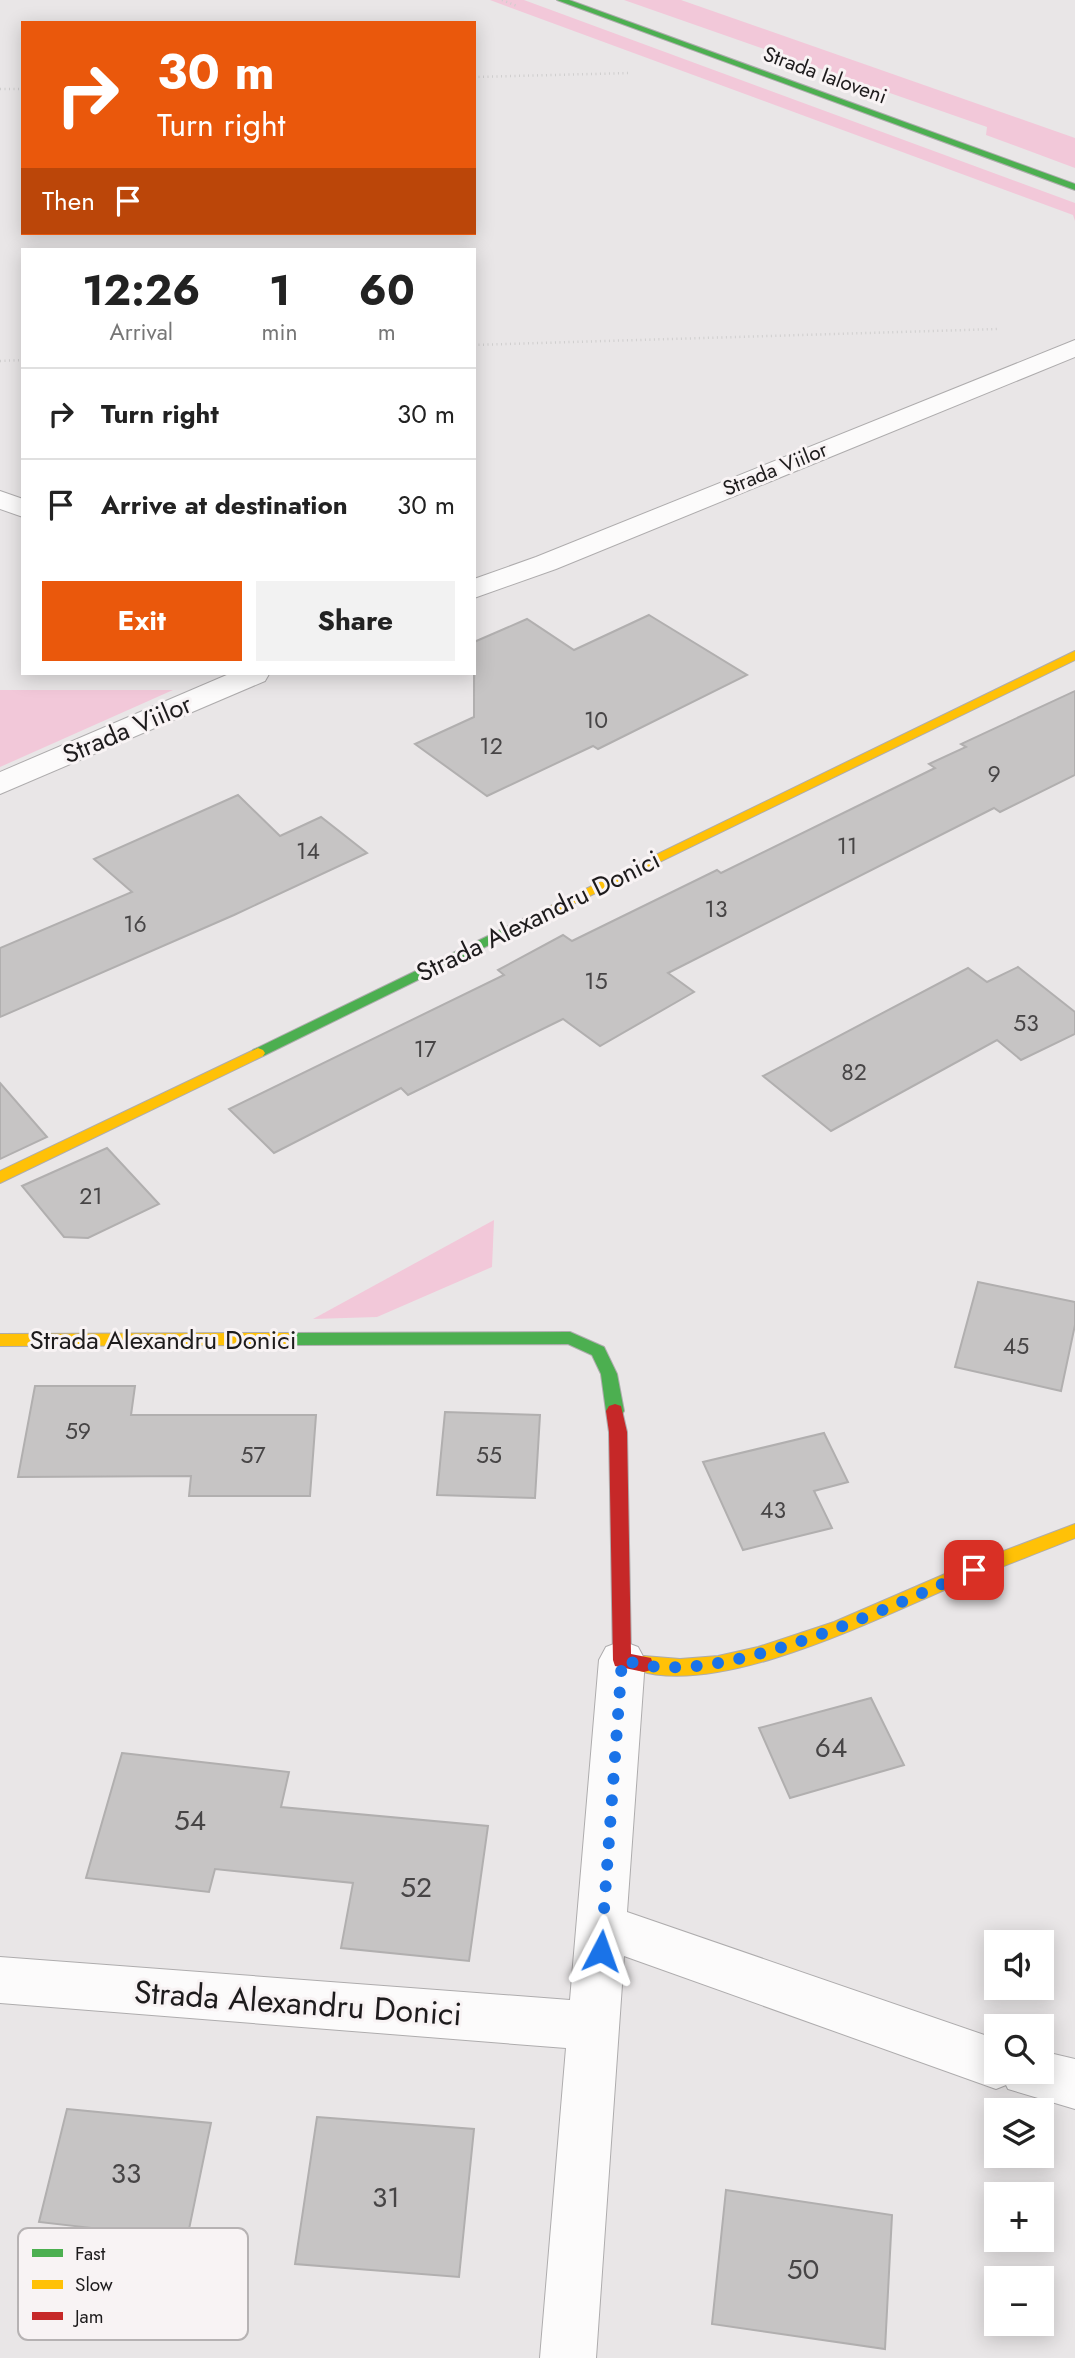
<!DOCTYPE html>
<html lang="en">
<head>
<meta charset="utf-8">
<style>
	:root { --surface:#fff; --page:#f2f2f2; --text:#222; --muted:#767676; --line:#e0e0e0; --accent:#ea580c }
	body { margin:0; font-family:Jost,sans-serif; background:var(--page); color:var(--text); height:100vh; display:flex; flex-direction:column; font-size:26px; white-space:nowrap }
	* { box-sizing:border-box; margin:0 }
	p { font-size:23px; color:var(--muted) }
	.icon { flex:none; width:38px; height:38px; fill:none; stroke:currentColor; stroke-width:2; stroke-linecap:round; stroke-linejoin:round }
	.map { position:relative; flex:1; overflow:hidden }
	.drawer { position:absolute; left:21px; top:248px; width:455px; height:427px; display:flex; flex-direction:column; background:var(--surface); border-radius:0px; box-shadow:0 4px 18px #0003 }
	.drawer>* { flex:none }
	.top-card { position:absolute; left:21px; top:21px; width:455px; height:214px; border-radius:0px; box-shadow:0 4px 18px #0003; background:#ea580c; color:#fff; overflow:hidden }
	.tools { position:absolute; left:984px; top:1930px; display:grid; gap:14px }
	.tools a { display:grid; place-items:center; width:70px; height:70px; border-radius:0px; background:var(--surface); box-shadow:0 4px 18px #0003; font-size:35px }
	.pin { position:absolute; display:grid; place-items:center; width:60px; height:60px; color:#fff; margin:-30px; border-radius:14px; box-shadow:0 4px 10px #0006 }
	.me { position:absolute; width:77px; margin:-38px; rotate:4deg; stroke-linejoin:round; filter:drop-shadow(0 0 5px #0008) }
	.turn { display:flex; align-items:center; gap:24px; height:147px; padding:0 21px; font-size:32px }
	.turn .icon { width:91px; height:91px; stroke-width:2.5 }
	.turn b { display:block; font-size:49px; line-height:60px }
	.then { display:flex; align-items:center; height:66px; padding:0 21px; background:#0003; gap:14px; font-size:26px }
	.eta { display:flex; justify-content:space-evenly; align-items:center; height:119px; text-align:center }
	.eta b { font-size:42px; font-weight:700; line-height:49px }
	.button { display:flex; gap:14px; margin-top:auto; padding:14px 21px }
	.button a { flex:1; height:80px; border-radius:0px; background:var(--accent); color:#fff; font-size:28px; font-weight:700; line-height:80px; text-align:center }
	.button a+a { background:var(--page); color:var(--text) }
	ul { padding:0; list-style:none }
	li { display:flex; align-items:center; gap:21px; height:91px; padding:0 21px; border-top:2px solid var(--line) }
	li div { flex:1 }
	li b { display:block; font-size:26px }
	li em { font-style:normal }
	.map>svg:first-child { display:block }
	.green { fill:#f2c8d9 }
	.building { fill:#c6c4c4; stroke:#b1afaf; stroke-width:2 }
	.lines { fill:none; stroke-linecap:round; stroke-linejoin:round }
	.street-casing { stroke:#aeacad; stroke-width:2 }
	.fast-casing { stroke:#aeacad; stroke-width:2 }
	.slow-casing { stroke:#aeacad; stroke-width:2 }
	.jam-casing { stroke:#aeacad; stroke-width:2 }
	.path { stroke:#cfcece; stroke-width:2.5; stroke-dasharray:1 3.5; stroke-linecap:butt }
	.street { fill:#fcfbfb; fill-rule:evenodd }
	.fast { fill:#4caf50; fill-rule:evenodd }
	.slow { fill:#ffc107; fill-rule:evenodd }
	.jam { fill:#c62828; fill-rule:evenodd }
	.route { stroke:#1a73e8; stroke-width:12; stroke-dasharray:0 21.6 }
	.labels { text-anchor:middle; stroke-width:6; stroke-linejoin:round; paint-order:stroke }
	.far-street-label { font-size:21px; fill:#1d1b1c; stroke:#f8f3f4 }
	.number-label { font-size:23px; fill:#474546 }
	.street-label { font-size:26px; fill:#1d1b1c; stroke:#f8f3f4 }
	.near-number-label { font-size:28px; fill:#474546 }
	.near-street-label { font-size:32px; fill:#1d1b1c; stroke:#f8f3f4 }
	.key { fill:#f8f3f4; stroke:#b6b2b3; stroke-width:2 }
	.key-label { font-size:19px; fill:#1d1b1c }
</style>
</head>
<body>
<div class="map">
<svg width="1075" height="2358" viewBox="0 0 1075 2358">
	<rect width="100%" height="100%" fill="#e9e6e7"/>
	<!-- green -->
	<g class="green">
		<polygon points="490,0 524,0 1075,203 1075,221 1073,215"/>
		<polygon points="624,0 681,0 1075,138 1075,168 986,135 987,127"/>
		<polygon points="0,690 173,690 0,767"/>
		<polygon points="494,1220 492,1267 377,1317 313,1319"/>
	</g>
	<!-- building -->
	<g class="building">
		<polygon points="649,615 747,675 598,749 593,746 487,796 415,744 474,717 474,642 527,619 574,650"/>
		<polygon points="1075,691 1075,775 1000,812 994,808 668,973 694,992 600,1046 563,1019 408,1095 401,1088 274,1153 229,1109 504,975 498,970 563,935 572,941 717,870 721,873 935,768 929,764 966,747 961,744"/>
		<polygon points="238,795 280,836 321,817 367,853 234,915 0,1017 0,948 132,892 94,859"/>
		<polygon points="1018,967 1075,1012 1075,1034 1021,1060 997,1040 831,1131 763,1076 968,968 987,982"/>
		<polygon points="0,1083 47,1137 0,1159"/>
		<polygon points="107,1148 159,1204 88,1238 64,1237 22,1186"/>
		<polygon points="978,1282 1075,1302 1075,1325 1061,1391 955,1367"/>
		<polygon points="35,1386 135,1386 131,1415 316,1415 310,1496 189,1496 191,1476 18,1477"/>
		<polygon points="445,1412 540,1415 535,1498 437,1495"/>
		<polygon points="824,1433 848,1482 814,1491 832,1528 743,1550 703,1462"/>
		<polygon points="871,1698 904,1765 790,1798 759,1728"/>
		<polygon points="122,1753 289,1772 281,1807 488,1826 469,1961 341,1948 353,1883 215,1869 209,1892 86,1878"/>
		<polygon points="67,2109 211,2123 187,2239 39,2222"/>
		<polygon points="317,2117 474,2129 459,2277 295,2264"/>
		<polygon points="726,2190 892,2215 885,2349 712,2324"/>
	</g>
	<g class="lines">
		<defs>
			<g id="street">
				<polygon points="1075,340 1075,357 556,569 474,598 474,579 536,557"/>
				<polygon points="0,491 23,499 23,517 0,509"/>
				<polygon points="229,674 269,674 265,681 0,794 0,772"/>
				<polygon points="622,1641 638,1647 645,1660 627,1912 996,2039 996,2072 1041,2072 1041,2051 1075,2059 1075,2109 1008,2089 1006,2085 996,2089 624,1956 596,2358 540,2358 566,2048 0,2003 0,1957 570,2000 599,1660 606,1647"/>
			</g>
			<g id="fast">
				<polygon points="557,0 569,0 1075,184 1075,190"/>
				<polygon points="529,916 534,917 536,920 534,923 263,1056 253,1056 251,1053 253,1050"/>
				<polygon points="570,1332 604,1347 617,1374 624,1411 621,1416 609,1416 606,1411 601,1374 592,1355 568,1344 289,1345 283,1343 281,1339 283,1335 289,1333"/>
			</g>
			<g id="slow">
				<polygon points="1075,651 1075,660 534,923 524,923 522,920"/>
				<polygon points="258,1048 263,1050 265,1053 263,1056 0,1183 0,1171"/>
				<polygon points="289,1333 295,1335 297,1339 295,1343 289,1345 0,1346 0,1334"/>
				<path d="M 1075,1524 L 1075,1538 C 1035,1554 995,1569 956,1585 C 878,1618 720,1698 637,1670 L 635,1664 L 637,1658 L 644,1656 L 680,1659 L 718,1656 L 758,1647 L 834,1622 L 959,1568 Z"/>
			</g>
			<polygon id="jam" points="615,1404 621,1406 627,1432 631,1654 651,1658 653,1664 651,1670 644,1672 615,1666 613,1660 609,1432 606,1411 609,1406"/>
		</defs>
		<!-- street casing -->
		<use href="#street" class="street-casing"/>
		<!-- fast casing -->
		<use href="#fast" class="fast-casing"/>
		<!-- slow casing -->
		<use href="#slow" class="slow-casing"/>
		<!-- jam casing -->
		<use href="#jam" class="jam-casing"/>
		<!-- path -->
		<g class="path">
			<polyline points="502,0 517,6"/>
			<polyline points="474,77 631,73"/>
			<polyline points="0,89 23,89"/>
			<polyline points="474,345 998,329"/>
			<polyline points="0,361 23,360"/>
		</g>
		<!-- street -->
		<use href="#street" class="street"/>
		<!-- fast -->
		<use href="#fast" class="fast"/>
		<!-- slow -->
		<use href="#slow" class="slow"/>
		<!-- jam -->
		<use href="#jam" class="jam"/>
	</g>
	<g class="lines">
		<!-- route -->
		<path class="route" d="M 601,1951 L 622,1660 C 635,1663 647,1666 659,1667 C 751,1673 890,1607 974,1570"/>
	</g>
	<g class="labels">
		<!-- far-street labels -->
		<g class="far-street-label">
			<text transform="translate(825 75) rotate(20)" y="7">Strada Ialoveni</text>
			<text transform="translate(775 469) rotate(-22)" y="7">Strada Viilor</text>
		</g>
		<!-- number labels -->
		<g class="number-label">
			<text x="596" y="728">10</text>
			<text x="491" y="754">12</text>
			<text x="994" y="782">9</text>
			<text x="847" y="854">11</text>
			<text x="308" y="859">14</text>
			<text x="716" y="917">13</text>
			<text x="135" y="932">16</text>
			<text x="596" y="989">15</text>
			<text x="1026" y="1031">53</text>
			<text x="425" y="1057">17</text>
			<text x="854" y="1080">82</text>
			<text x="91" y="1204">21</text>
			<text x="1016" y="1354">45</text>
			<text x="78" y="1439">59</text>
			<text x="253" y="1463">57</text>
			<text x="489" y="1463">55</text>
			<text x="773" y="1518">43</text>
		</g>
		<!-- street labels -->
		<g class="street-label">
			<text transform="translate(127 729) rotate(-23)" y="9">Strada Viilor</text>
			<text transform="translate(538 916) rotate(-26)" y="9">Strada Alexandru Donici</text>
			<text x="163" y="1349">Strada Alexandru Donici</text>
		</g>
		<!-- near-number labels -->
		<g class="near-number-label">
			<text x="831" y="1757">64</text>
			<text x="190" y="1830">54</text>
			<text x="416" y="1897">52</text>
			<text x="126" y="2183">33</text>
			<text x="386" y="2207">31</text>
			<text x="803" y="2279">50</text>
		</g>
		<!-- near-street labels -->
		<g class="near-street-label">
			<text transform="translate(298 2003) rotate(4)" y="11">Strada Alexandru Donici</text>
		</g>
	</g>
	<!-- legend -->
	<rect x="18" y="2228" width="230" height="112" rx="10" class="key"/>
	<rect x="32" y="2249" width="31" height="8" fill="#4caf50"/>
	<rect x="32" y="2280" width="31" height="9" fill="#ffc107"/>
	<rect x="32" y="2312" width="31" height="8" fill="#c62828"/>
	<g class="key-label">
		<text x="75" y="2260">Fast</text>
		<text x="75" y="2291">Slow</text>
		<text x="75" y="2323">Jam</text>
	</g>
</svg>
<div class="tools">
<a><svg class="icon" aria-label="sound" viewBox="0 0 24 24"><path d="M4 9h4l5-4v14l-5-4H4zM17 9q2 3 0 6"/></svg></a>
<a><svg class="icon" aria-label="search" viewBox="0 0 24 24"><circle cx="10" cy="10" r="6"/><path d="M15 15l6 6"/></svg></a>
<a><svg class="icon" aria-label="layers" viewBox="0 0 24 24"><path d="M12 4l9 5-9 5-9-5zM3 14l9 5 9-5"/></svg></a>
<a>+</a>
<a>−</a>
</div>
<div class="pin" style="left:974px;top:1570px;background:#d93025"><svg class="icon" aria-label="arrive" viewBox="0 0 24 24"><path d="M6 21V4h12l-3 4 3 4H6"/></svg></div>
<svg class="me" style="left:601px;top:1951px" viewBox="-20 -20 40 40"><path d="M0-17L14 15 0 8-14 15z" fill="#1a73e8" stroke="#fff" stroke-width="4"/></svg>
<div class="top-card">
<div class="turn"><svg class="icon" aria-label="right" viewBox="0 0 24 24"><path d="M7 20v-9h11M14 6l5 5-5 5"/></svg><div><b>30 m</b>Turn right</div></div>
<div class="then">Then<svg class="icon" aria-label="arrive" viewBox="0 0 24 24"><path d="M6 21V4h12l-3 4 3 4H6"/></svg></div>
</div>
<section class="drawer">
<div class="eta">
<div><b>12:26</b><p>Arrival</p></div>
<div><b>1</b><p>min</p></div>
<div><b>60</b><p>m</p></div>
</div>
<ul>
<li><svg class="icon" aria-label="right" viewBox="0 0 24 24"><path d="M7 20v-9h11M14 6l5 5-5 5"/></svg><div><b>Turn right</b></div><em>30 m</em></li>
<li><svg class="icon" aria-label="arrive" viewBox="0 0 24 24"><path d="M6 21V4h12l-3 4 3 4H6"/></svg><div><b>Arrive at destination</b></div><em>30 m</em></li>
</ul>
<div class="button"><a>Exit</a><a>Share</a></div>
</section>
</div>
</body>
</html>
